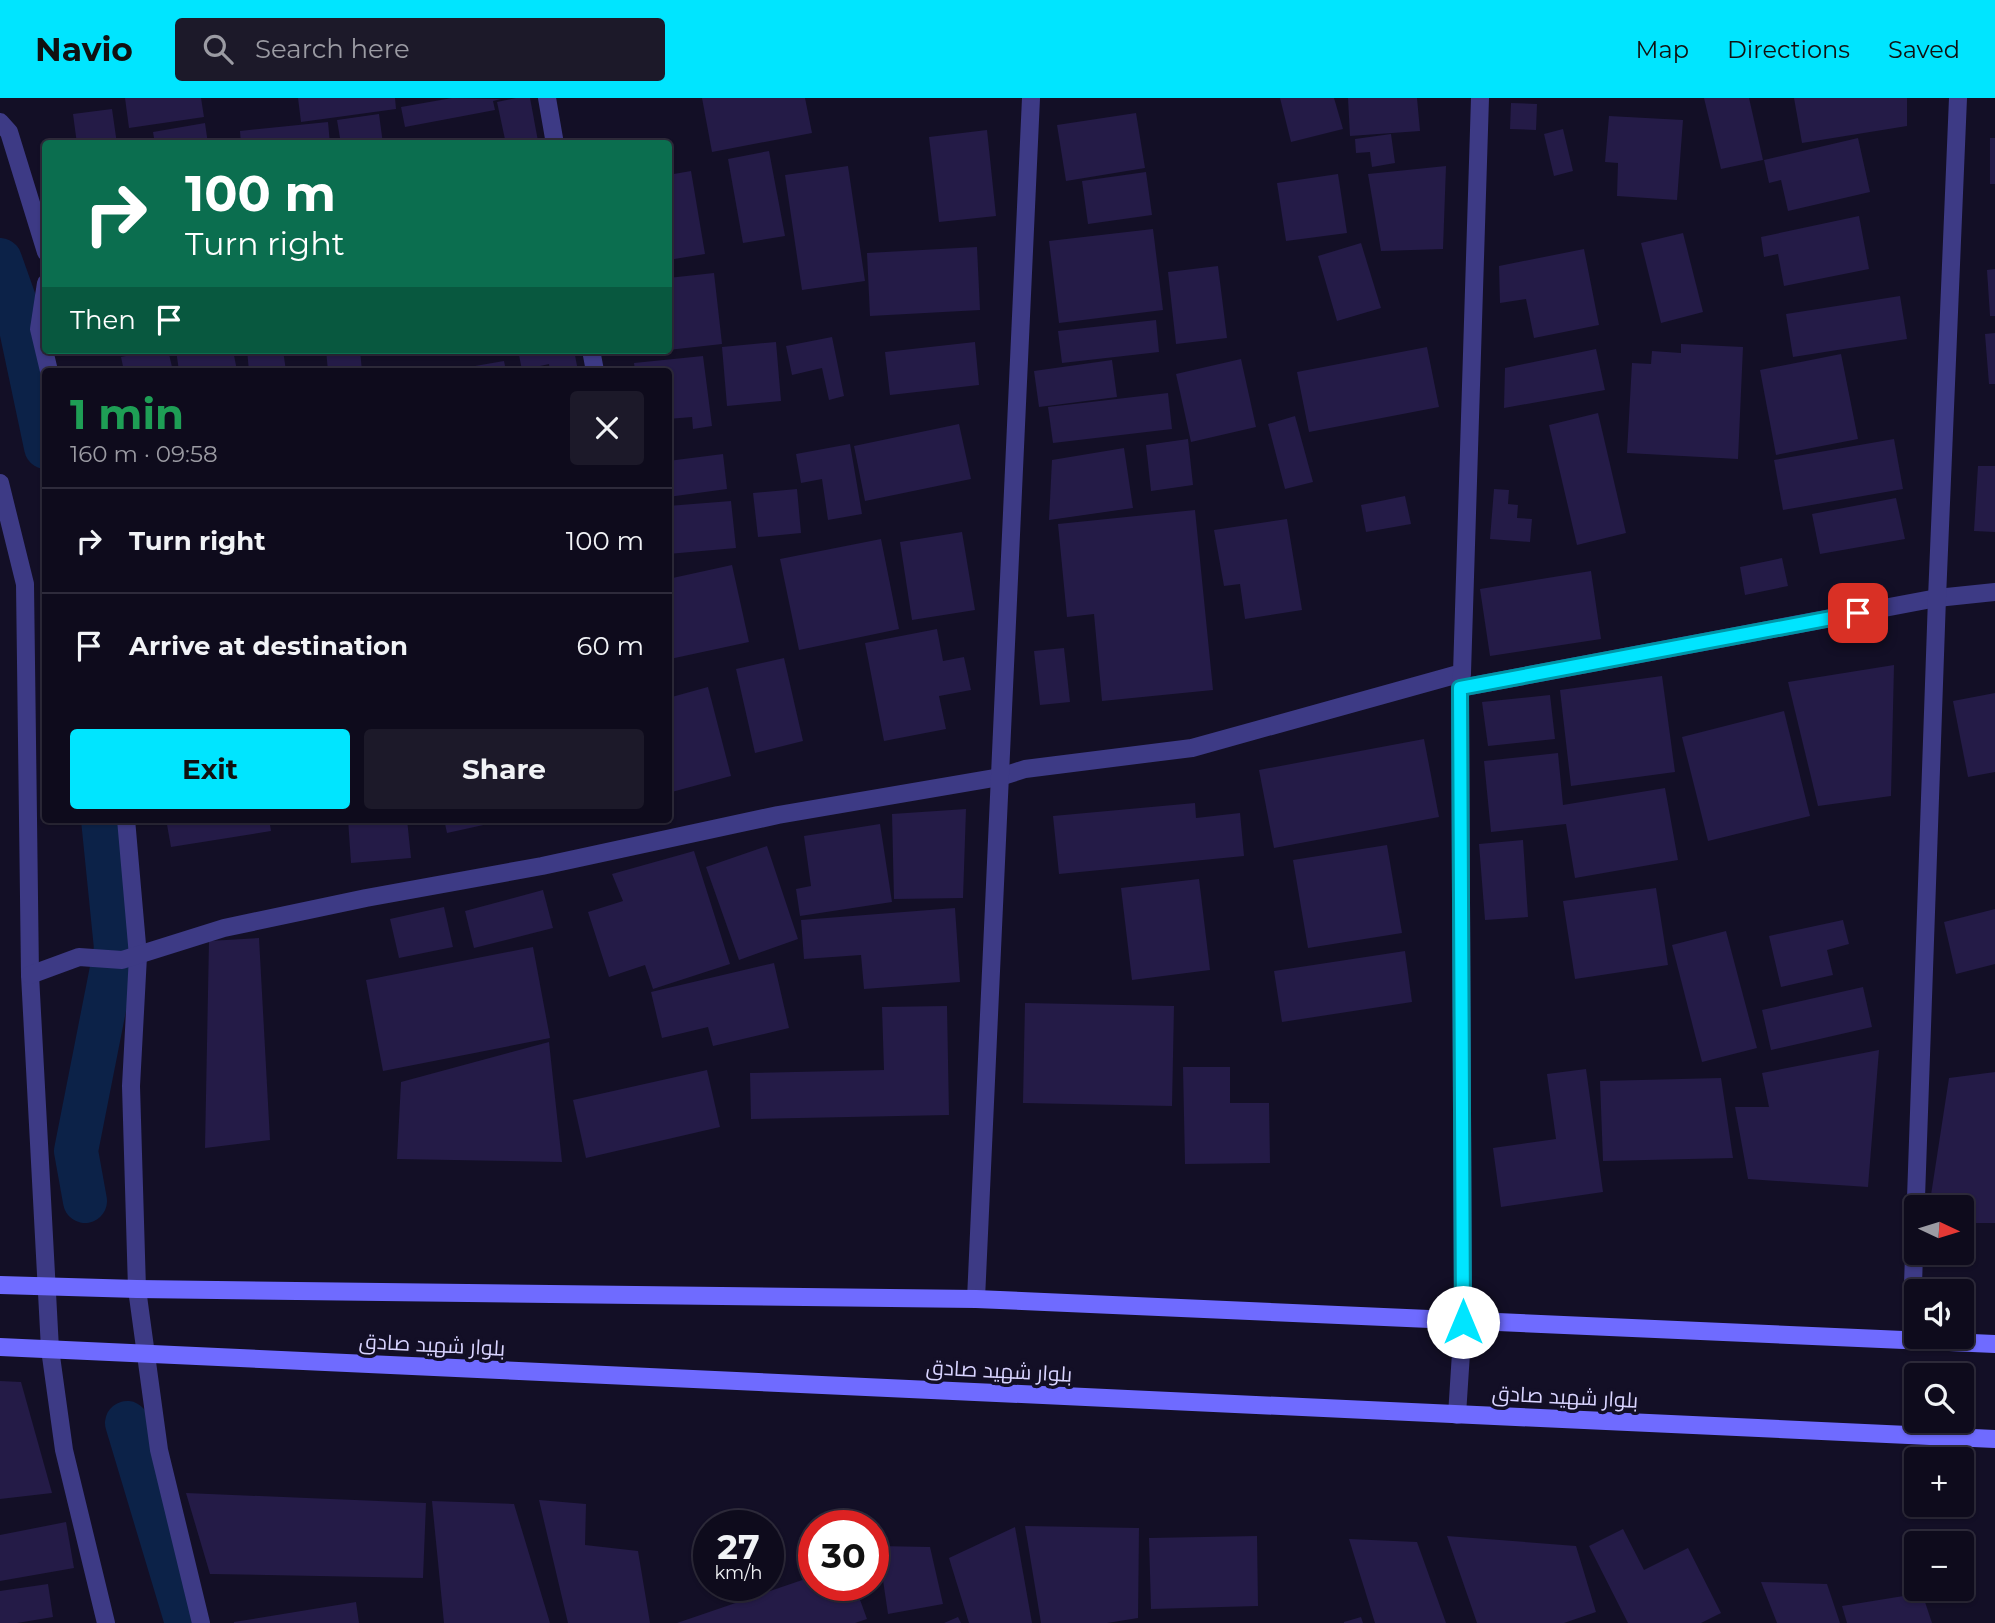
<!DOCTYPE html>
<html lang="en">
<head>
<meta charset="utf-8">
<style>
	:root { --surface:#0e0b1c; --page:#1c1929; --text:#f1f3f6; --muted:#9b9ba3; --line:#2e2b3b; --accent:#00e5ff }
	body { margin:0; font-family:Montserrat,Cairo,sans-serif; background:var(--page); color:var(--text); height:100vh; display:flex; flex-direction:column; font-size:26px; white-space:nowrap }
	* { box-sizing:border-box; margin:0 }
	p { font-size:23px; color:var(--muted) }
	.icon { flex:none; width:38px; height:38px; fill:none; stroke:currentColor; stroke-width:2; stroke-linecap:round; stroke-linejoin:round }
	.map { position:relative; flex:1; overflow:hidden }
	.panel { position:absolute; left:42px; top:270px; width:630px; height:455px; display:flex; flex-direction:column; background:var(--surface); border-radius:7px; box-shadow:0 2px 5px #0004,0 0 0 2px var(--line) }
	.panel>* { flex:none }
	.guide { position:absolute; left:42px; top:42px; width:630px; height:214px; border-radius:7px; box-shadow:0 2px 5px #0004,0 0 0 2px var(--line); background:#0b6e4f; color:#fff; overflow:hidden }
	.needle { width:46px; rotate:94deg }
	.tools { position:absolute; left:1904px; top:1097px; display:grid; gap:14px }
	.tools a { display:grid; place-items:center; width:70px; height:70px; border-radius:7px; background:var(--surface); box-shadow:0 2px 5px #0004,0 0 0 2px var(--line); font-size:35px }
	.speed { position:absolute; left:693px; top:1412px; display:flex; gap:14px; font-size:35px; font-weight:700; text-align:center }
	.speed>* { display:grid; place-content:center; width:91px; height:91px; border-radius:50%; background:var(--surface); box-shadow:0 2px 5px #0004,0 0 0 2px var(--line); line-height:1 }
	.speed small { font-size:18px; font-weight:400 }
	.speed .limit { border:10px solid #d22; background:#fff; color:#111 }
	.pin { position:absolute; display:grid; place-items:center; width:60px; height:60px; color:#fff; margin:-30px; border-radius:14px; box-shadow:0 4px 10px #0006 }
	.me { position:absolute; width:77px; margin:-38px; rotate:0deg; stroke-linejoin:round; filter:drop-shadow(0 0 5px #0008) }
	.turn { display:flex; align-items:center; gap:24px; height:147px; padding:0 28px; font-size:32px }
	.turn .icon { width:91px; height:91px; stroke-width:2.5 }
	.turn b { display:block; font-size:49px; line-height:60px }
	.then { display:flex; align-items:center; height:66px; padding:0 28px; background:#0003; gap:14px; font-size:26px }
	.round { display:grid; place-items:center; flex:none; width:74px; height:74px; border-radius:7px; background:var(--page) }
	.overview { display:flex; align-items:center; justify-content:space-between; height:119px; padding:0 28px }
	h1 { font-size:42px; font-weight:700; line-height:52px; color:#1e9e55 }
	.cta { display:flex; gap:14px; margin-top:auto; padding:14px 28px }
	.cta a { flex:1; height:80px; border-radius:7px; background:var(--accent); color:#111; font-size:28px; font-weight:700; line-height:80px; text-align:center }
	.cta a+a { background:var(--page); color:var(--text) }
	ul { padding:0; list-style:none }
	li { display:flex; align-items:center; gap:21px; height:105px; padding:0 28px; border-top:2px solid var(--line) }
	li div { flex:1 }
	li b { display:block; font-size:26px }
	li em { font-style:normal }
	header { display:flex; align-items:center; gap:42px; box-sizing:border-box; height:98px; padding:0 35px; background:var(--accent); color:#111 }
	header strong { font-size:33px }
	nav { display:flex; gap:38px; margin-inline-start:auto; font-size:24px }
	.search { width:490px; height:63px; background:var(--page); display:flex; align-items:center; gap:18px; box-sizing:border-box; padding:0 24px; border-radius:7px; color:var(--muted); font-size:26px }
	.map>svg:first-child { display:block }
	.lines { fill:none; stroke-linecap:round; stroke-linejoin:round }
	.canal { stroke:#0c2248; stroke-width:44 }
	.building { fill:#241b47 }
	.street { stroke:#3d3a85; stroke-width:18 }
	.secondary { stroke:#6f6bff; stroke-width:18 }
	.route-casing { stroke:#0095a6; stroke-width:18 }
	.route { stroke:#00e5ff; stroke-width:12 }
	.labels { text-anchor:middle; stroke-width:7; stroke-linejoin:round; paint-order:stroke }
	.street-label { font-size:21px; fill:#d9d4ff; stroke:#130f26 }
</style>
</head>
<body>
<header>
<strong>Navio</strong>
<div class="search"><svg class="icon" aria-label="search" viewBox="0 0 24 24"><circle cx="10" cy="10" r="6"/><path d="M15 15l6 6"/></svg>Search here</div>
<nav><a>Map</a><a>Directions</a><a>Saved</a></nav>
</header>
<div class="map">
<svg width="1995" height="1525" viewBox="0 0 1995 1525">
	<rect width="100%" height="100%" fill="#130f26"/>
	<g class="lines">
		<!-- canal -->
		<g class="canal">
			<polyline points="0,162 16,207 46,349"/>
			<polyline points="85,1103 76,1053 116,850 103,721"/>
			<polyline points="127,1325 187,1525"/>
		</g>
	</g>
	<!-- building -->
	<g class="building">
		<polygon points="125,0 201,0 204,19 129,30"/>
		<polygon points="298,0 395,0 396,11 301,24"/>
		<polygon points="452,0 501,1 493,3 495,12 405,29 401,9"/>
		<polygon points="516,0 530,0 538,43 506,46 497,4"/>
		<polygon points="702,0 805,0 812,35 712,54"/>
		<polygon points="1280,0 1334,0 1343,31 1291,44"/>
		<polygon points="1348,0 1417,0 1420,33 1350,38"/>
		<polygon points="1704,0 1749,0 1763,62 1721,71"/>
		<polygon points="1794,0 1907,0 1907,28 1802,45"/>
		<polygon points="1511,5 1537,6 1536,32 1510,31"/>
		<polygon points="112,11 117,46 77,46 73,16"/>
		<polygon points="1136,15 1145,70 1066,83 1057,27"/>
		<polygon points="379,16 383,46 341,46 337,22"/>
		<polygon points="1609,18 1683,22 1677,102 1617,98 1618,65 1605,64"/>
		<polygon points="328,24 330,46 241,46 240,33"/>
		<polygon points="205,25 208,46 155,46 153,34"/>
		<polygon points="1563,31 1573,73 1554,78 1544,36"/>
		<polygon points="987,32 996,118 939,124 929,39"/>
		<polygon points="1391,36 1395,65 1372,69 1370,54 1356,55 1355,41"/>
		<polygon points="1858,40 1870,94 1788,113 1781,82 1769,85 1764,62"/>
		<rect x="1990" y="40" width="5" height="46"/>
		<polygon points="769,53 785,138 743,145 728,61"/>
		<polygon points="848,68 865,183 802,192 785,77"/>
		<polygon points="1446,68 1443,151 1381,153 1368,76"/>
		<polygon points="691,73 705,156 668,162 668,77"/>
		<polygon points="1146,74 1152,117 1088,126 1082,83"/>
		<polygon points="1338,76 1347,135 1286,143 1277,85"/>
		<polygon points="1859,118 1869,171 1784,188 1778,156 1764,159 1761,139"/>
		<polygon points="1153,131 1163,212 1059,225 1049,143"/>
		<polygon points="1683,135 1703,214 1661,225 1641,145"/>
		<polygon points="1361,145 1381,210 1337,223 1318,158"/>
		<polygon points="977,149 980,212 870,218 867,155"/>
		<polygon points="1584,151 1599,227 1534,240 1526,201 1500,205 1499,168"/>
		<polygon points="1218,168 1227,240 1176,246 1168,174"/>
		<polygon points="1995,171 1995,218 1990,218 1987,172"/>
		<polygon points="714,175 722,246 668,252 668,180"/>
		<polygon points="1900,198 1907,241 1793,259 1786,216"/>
		<polygon points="1156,222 1159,254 1062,265 1058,233"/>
		<polygon points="1995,235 1995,286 1989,286 1985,236"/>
		<polygon points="832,239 844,298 829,302 822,270 792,277 786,248"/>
		<polygon points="776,244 781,303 727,308 722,249"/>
		<polygon points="975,244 979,287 890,297 885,254"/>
		<polygon points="1681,246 1743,249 1738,361 1627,355 1632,265 1651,266 1652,253 1681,255"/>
		<polygon points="1427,249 1439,309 1309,334 1297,274"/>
		<polygon points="1596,251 1605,292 1504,310 1505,270"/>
		<polygon points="154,252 168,252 173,273 124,273 121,259"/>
		<polygon points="176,252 233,252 237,273 179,273"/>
		<polygon points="247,252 283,252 286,273 249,273"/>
		<polygon points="326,252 360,252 362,273 328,273"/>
		<polygon points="518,252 574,252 578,273 550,273 549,266 522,272"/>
		<polygon points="1841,256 1858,341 1776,357 1760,272"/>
		<polygon points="703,258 712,328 693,331 692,319 668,321 668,273 635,273 634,265"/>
		<polygon points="1241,261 1256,329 1191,344 1176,276"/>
		<polygon points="1112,262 1117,299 1039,309 1034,273"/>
		<polygon points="504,263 506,273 476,273 475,268"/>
		<polygon points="1168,295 1172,331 1053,345 1048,309"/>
		<polygon points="1598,315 1626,435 1577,447 1549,327"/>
		<polygon points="1295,318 1313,384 1285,391 1268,326"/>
		<polygon points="959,326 971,381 865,403 854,348"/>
		<polygon points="1188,341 1193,387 1151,393 1146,347"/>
		<polygon points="1894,341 1903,391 1783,412 1774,362"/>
		<polygon points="850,346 862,416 828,422 822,381 801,385 796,356"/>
		<polygon points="1124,350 1133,410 1049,422 1052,362"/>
		<polygon points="723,356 727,391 668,399 668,363"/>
		<polygon points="1978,368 1995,368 1995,434 1974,433"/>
		<polygon points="797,391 801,435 758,439 753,395"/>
		<polygon points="1494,391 1509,392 1508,406 1518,407 1517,420 1532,421 1530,444 1490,441"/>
		<polygon points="1405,398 1411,426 1366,434 1361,407"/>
		<polygon points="1896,400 1905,441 1820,456 1812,416"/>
		<polygon points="731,403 736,450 668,456 668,408"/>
		<polygon points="1195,412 1213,592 1102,603 1094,516 1067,519 1058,426"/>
		<polygon points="1287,421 1302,512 1245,521 1240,486 1224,488 1214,432"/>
		<polygon points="962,434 975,512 912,522 900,444"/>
		<polygon points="881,441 899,531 799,552 780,461"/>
		<polygon points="1782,460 1788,488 1745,497 1740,469"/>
		<polygon points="732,467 749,544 670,561 668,481"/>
		<polygon points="1591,473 1601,541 1490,558 1480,491"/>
		<polygon points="937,531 943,563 964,559 971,592 939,598 946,631 884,643 865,545"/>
		<polygon points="1064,550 1070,604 1040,607 1034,553"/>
		<polygon points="784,560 803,643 755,655 736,571"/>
		<polygon points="1894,567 1891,698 1818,708 1788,584"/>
		<polygon points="1662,578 1675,674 1571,688 1560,592"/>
		<polygon points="708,589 731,678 668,695 668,600"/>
		<polygon points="1995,595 1995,674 1968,679 1953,603"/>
		<polygon points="1550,597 1555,641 1488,648 1482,604"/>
		<polygon points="1784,613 1810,718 1708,743 1682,639"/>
		<polygon points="1424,641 1439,719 1274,750 1259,672"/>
		<polygon points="1558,655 1563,707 1665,690 1678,762 1575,780 1566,726 1491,734 1484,663"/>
		<polygon points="1195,705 1196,720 1240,715 1244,758 1059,776 1053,718"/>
		<polygon points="966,711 963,800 894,801 892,716"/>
		<polygon points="166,721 269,721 271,733 171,749"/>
		<polygon points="348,721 407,721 411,760 351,765"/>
		<polygon points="444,721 506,721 506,722 447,735"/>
		<polygon points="880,726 892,804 800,818 796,791 811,788 804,738"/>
		<polygon points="1523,742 1528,819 1485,822 1479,746"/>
		<polygon points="1387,747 1402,835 1308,850 1293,762"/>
		<polygon points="767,748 798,841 739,862 706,769"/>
		<polygon points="694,753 730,866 653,891 645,867 609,879 588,814 623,803 612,776"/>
		<polygon points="1199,781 1210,872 1132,882 1121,790"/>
		<polygon points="1656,790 1668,867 1575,881 1563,803"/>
		<polygon points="543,792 553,830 474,850 465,813"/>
		<polygon points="444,809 453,849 399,860 390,821"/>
		<polygon points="955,810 960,884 864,891 861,857 804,861 801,822"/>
		<polygon points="1995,811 1995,866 1956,876 1944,824"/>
		<polygon points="1843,822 1849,846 1827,852 1833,877 1781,889 1769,838"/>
		<polygon points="1726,833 1757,950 1702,964 1672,847"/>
		<polygon points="259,840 270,1042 205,1050 209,843"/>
		<polygon points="533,849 550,940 383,973 366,882"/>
		<polygon points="1405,853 1412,904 1282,924 1274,873"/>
		<polygon points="774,865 789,930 713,948 708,929 662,940 651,894"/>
		<polygon points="1863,889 1872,929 1771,952 1762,912"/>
		<polygon points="1025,905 1174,908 1172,1008 1023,1005"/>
		<polygon points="947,908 949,1017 751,1021 750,975 884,972 882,909"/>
		<polygon points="549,944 562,1064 397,1061 401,984"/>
		<polygon points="1879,952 1868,1089 1748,1081 1735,1009 1769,1009 1762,975"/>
		<polygon points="1183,969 1230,969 1230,1005 1269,1005 1270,1065 1185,1066"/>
		<polygon points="1586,971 1603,1094 1501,1109 1493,1050 1556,1041 1547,976"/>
		<polygon points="707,972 720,1029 586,1060 573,1002"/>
		<polygon points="1995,974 1995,1125 1962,1125 1962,1110 1929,1110 1949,980"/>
		<polygon points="1721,980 1733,1060 1603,1063 1600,983"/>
		<polygon points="0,1283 21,1284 52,1395 0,1401"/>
		<polygon points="186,1395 426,1405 423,1480 210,1476"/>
		<polygon points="539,1402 586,1406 585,1447 638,1453 650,1525 568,1525"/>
		<polygon points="432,1403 514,1406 550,1525 444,1525"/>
		<polygon points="66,1424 74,1470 0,1483 0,1437"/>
		<polygon points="1025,1428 1139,1430 1138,1520 1107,1525 1041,1525"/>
		<polygon points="1015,1429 1032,1525 969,1525 949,1460"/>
		<polygon points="1623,1431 1644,1472 1688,1450 1721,1515 1701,1525 1628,1525 1589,1448"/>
		<polygon points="1257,1438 1258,1508 1151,1511 1149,1440"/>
		<polygon points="1447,1438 1576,1448 1596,1514 1564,1525 1477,1525"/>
		<polygon points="1349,1441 1417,1444 1446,1525 1375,1525"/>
		<polygon points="878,1448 930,1449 943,1506 888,1516"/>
		<polygon points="814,1478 814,1488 855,1488 867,1521 855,1525 677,1525"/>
		<polygon points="1761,1484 1827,1486 1840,1525 1777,1525"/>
		<polygon points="48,1486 53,1519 17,1525 0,1525 0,1493"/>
		<polygon points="1922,1495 1932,1525 1847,1525 1842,1508"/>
		<polygon points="356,1504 359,1525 234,1525 234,1524"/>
		<polygon points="958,1519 961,1525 944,1525"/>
		<polygon points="1361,1519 1363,1525 1344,1525 1344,1524"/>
	</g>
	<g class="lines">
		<!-- street -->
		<g class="street">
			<polyline points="547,0 555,46"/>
			<polyline points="0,24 9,34 46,154"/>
			<polyline points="46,185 39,231 49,273"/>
			<polyline points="591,252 595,273"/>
			<polyline points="0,385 25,486 30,877 50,1251 64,1352 106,1525"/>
			<polyline points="1460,590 1937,500 1995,494"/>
			<polyline points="126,721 138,858 131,988 137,1191 159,1352 201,1525"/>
			<polyline points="30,877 79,859 122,862 224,830 366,800 542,768 778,717 1000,679 1025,671 1192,650 1462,575"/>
			<polyline points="976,1201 1031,0"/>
			<polyline points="1911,1243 1937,500 1958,0"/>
			<polyline points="1457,1317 1463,1224 1460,590 1462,575 1480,0"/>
		</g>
		<!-- secondary -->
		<g class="secondary">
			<polyline points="0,1187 137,1191 976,1201 1995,1246"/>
			<polyline points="0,1249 1995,1341"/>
		</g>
	</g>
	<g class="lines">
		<defs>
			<polyline id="route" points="1463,1224 1460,590 1858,515"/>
		</defs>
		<!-- route casing -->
		<use href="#route" class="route-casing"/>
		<!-- route -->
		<use href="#route" class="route"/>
	</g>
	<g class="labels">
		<!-- street labels -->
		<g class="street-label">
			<text transform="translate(432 1247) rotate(3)" y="7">بلوار شهید صادق</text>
			<text transform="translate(999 1273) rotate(3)" y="7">بلوار شهید صادق</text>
			<text transform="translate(1565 1299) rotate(3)" y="7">بلوار شهید صادق</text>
		</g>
	</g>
</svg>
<div class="tools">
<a><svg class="needle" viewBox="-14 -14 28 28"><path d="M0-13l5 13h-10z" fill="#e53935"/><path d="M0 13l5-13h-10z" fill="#9b9ba3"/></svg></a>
<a><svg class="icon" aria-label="sound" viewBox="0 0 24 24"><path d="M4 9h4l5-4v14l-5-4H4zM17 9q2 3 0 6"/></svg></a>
<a><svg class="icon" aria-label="search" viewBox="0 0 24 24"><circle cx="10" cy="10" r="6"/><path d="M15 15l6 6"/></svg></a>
<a>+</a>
<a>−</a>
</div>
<div class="speed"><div>27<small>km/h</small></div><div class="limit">30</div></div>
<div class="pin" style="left:1858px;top:515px;background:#d93025"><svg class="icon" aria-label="arrive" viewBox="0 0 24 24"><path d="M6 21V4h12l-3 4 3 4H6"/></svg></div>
<svg class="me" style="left:1463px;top:1224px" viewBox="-20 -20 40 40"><circle r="19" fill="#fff"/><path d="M0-13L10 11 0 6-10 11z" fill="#00e5ff"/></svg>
<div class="guide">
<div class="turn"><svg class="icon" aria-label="right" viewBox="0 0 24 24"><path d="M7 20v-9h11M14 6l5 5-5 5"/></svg><div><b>100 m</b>Turn right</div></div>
<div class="then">Then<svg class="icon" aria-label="arrive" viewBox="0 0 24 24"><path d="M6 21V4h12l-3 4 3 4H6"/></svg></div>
</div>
<section class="panel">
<div class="overview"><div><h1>1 min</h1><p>160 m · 09:58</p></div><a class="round"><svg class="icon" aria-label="close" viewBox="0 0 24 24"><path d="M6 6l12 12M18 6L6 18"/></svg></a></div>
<ul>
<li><svg class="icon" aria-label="right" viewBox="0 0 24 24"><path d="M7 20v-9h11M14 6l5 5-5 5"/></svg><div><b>Turn right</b></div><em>100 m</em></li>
<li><svg class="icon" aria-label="arrive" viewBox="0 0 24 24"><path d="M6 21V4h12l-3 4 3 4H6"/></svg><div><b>Arrive at destination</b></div><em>60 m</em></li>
</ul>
<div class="cta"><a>Exit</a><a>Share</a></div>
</section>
</div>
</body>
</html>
